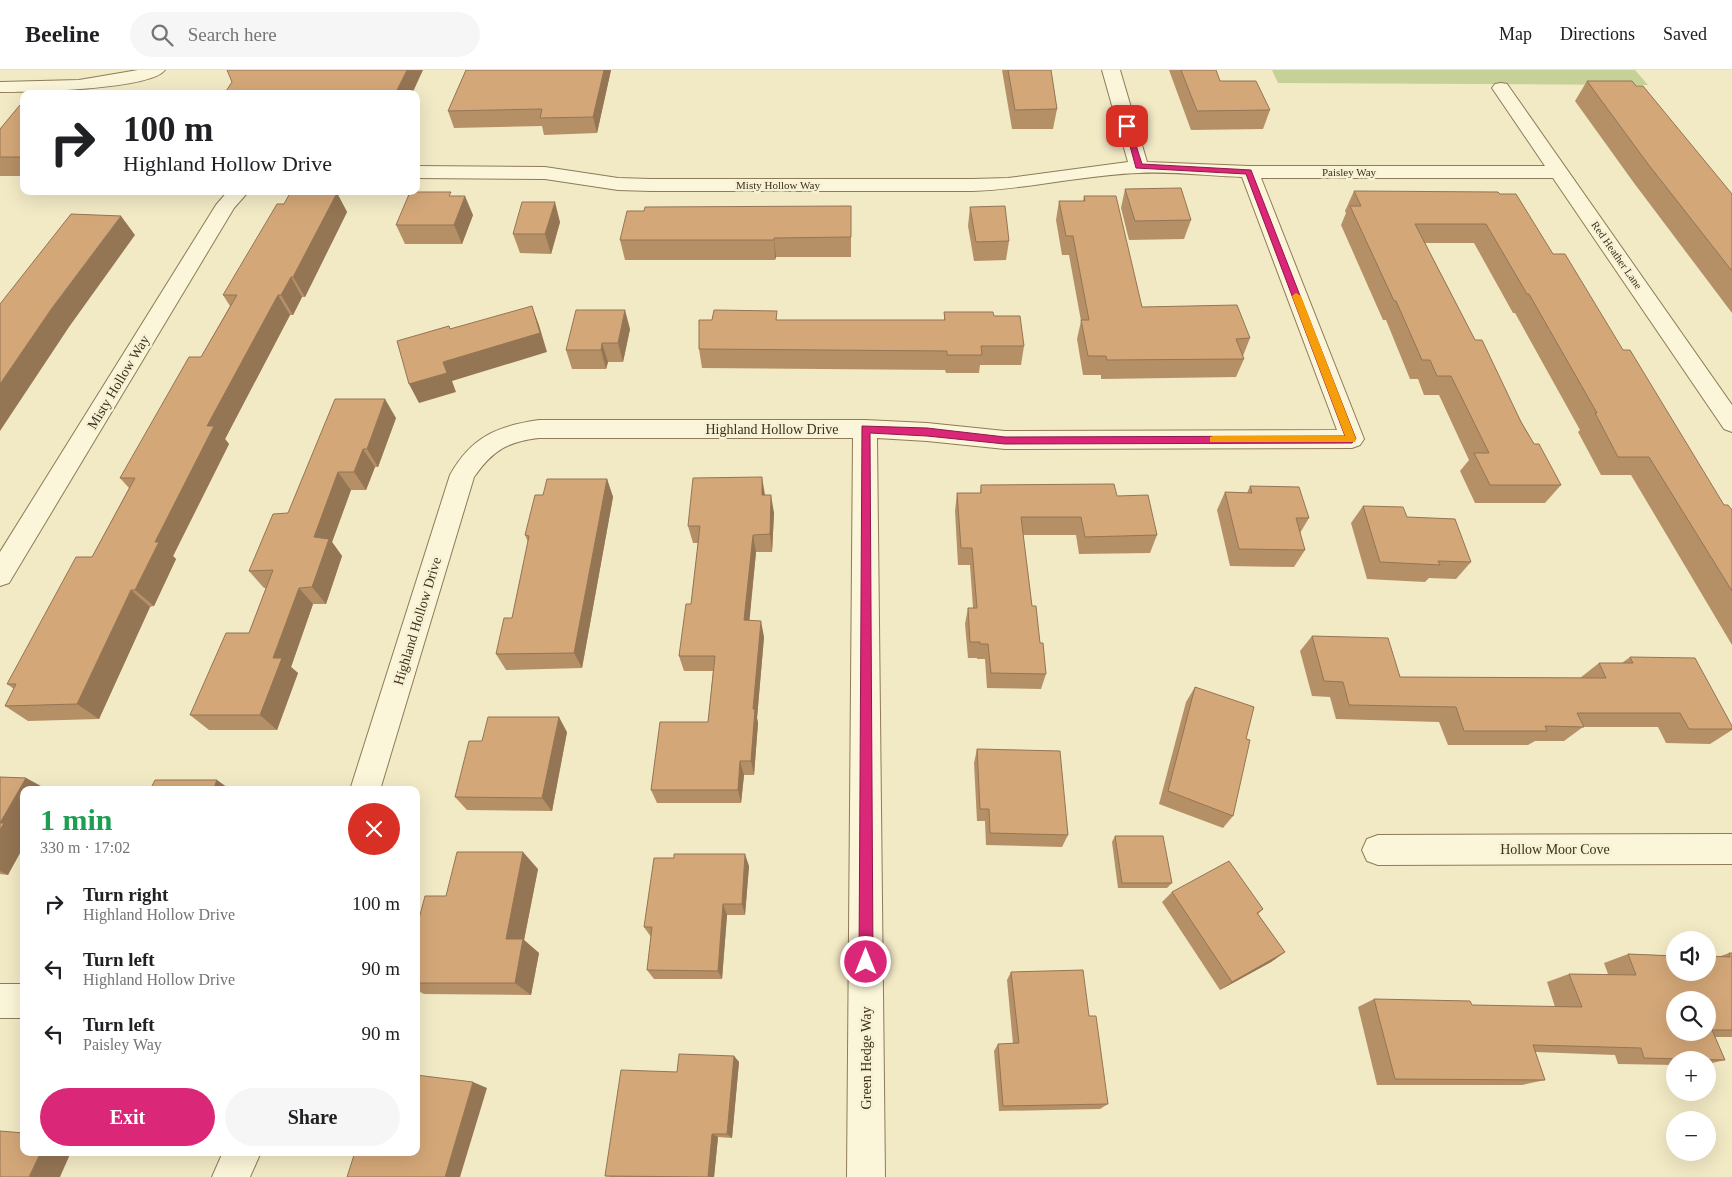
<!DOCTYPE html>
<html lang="en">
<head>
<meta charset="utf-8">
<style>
	:root { --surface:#fff; --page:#f6f6f6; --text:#202124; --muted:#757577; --line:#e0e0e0; --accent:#db2777 }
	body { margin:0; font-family:Georgia,serif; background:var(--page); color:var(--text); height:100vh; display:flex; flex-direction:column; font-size:19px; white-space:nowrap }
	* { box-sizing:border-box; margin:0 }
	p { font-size:16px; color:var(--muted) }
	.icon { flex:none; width:28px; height:28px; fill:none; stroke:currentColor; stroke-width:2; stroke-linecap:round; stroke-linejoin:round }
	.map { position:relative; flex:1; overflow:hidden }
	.sheet { position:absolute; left:20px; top:716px; width:400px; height:370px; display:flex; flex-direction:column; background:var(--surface); border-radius:10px; box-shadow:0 5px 20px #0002 }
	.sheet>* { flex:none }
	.banner { position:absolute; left:20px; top:20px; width:400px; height:105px; border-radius:10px; box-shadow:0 5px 20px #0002; background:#fff; color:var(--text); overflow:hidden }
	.tools { position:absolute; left:1666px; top:861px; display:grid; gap:10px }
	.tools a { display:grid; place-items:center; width:50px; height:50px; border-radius:50%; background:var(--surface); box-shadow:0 5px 20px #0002; font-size:25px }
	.pin { position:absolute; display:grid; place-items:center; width:42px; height:42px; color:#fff; margin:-21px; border-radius:10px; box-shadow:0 2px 8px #0006 }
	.me { position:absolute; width:55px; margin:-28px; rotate:0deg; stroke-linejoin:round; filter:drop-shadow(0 0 4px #0008) }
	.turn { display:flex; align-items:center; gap:18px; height:105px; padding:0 20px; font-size:22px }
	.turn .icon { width:65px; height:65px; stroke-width:2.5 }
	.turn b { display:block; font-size:35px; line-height:42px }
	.round { display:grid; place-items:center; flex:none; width:52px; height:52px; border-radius:26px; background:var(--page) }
	.headline { display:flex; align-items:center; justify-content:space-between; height:85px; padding:0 20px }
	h1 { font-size:30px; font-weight:600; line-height:38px; color:#1e9e55 }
	.button { display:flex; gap:10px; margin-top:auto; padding:10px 20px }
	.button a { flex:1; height:58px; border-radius:30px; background:var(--accent); color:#fff; font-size:20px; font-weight:600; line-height:58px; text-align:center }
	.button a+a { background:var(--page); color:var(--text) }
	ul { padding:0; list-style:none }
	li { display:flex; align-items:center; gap:15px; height:65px; padding:0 20px }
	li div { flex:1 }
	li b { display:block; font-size:19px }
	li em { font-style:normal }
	header { display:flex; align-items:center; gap:30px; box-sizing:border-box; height:70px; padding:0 25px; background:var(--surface); border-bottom:1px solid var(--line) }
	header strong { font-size:24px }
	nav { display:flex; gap:28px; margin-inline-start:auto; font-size:18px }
	.search { width:350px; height:45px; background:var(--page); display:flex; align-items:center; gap:12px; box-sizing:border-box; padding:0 18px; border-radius:28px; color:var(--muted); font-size:19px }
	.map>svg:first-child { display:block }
	.green { fill:#c5d197 }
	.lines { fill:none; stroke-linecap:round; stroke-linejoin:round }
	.minor-casing { stroke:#8e7b59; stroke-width:2 }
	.minor { fill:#fbf5d9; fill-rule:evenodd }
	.wall { fill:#b59067 }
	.shaded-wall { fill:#947554 }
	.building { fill:#d3a778; stroke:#947554; fill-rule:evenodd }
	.route { fill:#db2777; stroke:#8e194d }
	.slow { fill:#f59e0b }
	.labels { text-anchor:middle; stroke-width:5; stroke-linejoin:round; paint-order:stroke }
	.far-street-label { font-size:11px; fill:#3d301e; stroke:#f8f2d5 }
	.street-label { font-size:14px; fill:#3d301e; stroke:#f8f2d5 }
</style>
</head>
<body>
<header>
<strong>Beeline</strong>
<div class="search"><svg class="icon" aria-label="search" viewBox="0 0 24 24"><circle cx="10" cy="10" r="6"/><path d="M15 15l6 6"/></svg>Search here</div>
<nav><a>Map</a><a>Directions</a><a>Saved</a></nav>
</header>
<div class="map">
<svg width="1732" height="1107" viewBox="0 0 1732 1107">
	<rect width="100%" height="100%" fill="#f2e9c5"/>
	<!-- green -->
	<polygon class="green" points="1272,0 1635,0 1648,15 1278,13"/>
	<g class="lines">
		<defs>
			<g id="minor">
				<path d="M 138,0 L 165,0 C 150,20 27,22 0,22 L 0,12 L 79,10 Z"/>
				<path d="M 1102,0 L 1120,0 L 1147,92 L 1249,96 L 1545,96 L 1492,18 L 1495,14 L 1501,13 L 1507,14 L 1732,335 L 1732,362 L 1724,359 L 1553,108 L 1261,108 L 1364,369 L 1360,375 L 1352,378 L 1005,379 L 927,371 L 877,368 L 885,1107 L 847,1107 L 853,368 L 539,368 C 507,372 493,380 474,407 L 380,720 L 350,720 L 450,405 C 471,367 497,356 539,350 L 865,350 L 927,353 L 1005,361 L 1337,360 L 1242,107 C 1208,106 1173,101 1139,103 C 1083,105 1028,119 972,121 L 651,121 L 618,120 L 545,109 L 416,108 L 416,96 L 545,97 L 618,108 L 651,109 L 972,109 L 1008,108 L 1128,92 Z"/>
				<polygon points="228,121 249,121 234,138 9,513 0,516 0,482 216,135"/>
				<polygon points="1732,764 1732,794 1378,795 1367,791 1362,780 1367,769 1378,765"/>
				<rect x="0" y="914" width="24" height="34"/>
				<polygon points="223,1082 261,1082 250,1107 212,1107"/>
			</g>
		</defs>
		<!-- minor casing -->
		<use href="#minor" class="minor-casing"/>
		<!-- minor -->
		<use href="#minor" class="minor"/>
	</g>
	<!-- wall -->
	<g class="wall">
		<polygon points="466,0 611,0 597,63 544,65 542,56 454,58 448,41"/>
		<polygon points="1002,0 1051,0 1057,39 1053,59 1012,59"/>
		<polygon points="1169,0 1216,0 1220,11 1270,40 1263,59 1191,60"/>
		<polygon points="1587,11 1732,124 1732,243 1634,113 1575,31"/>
		<polygon points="24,35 24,106 0,106 0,59"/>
		<polygon points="1125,119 1191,150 1184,169 1129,170 1121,138"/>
		<polygon points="1354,121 1500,124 1553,184 1623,280 1724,435 1732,440 1732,575 1631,405 1601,405 1578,362 1580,360 1515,243 1513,243 1474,173 1425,173 1475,270 1534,374 1561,415 1545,433 1475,433 1460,401 1469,390 1439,325 1424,325 1418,309 1410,309 1386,250 1383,250 1341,155 1346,143 1345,141"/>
		<polygon points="337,123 347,142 305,227 302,227 293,245 290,245 225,369 229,374 173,486 176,489 154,536 150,537 99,649 28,651 5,636 14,619 7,614 92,487 129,418 120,408 201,287 230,236 223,225 284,134"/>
		<polygon points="452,126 473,145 462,174 405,174 396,155"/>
		<polygon points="1084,126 1142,237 1250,268 1243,286 1244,289 1236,307 1101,309 1101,305 1083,305 1077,269 1081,251 1069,185 1062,185 1056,150 1059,131 1083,131"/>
		<polygon points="970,137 1009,171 1006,190 974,191 968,156"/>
		<polygon points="560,152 551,184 520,183 513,164"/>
		<polygon points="851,155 851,187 776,187 775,190 625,190 620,170"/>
		<polygon points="944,242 994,246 1024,276 1021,295 980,295 979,303 946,303 945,300 702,298 699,279 778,250 944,250"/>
		<polygon points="630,259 623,292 608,292 606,299 572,299 566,280"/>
		<polygon points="396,348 378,397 375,397 366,420 351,420 332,472 342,486 326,534 313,534 291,597 298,603 277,660 209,660 190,645 249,563 266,518 264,518 249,501 288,443"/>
		<polygon points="607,409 613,427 582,598 506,600 496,584 512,548 528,472 525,465 543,425"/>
		<polygon points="981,415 1117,426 1157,465 1150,483 1079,484 1076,465 1023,465 1032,536 1046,604 1041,619 987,618 985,589 977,589 977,588 968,588 965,554 968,538 973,538 970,495 958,495 955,441 957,423 980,423"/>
		<polygon points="1250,416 1309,448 1300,463 1305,480 1294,497 1230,496 1217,440 1225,422 1247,423"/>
		<polygon points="765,425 774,443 772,482 756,482 749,550 764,567 757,648 758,653 754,705 744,705 741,733 657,733 651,720 708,652 713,601 684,601 679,586 691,534 698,473 693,473 688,456"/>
		<polygon points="1363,436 1471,492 1456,509 1429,508 1425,512 1367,509 1351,453"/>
		<polygon points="1312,566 1400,607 1580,608 1599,593 1622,593 1630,587 1732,656 1732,660 1710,674 1666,673 1658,657 1583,657 1564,671 1535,671 1528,675 1448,675 1439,652 1336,649 1330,627 1312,626 1300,581"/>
		<polygon points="1195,617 1246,669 1233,746 1223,758 1159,734 1186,632"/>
		<polygon points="567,662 552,741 467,740 455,727 482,671"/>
		<polygon points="977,679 1068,765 1062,777 986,775 985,751 977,751 974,693"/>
		<polygon points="0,707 26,708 48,720 24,720 8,805 0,804"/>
		<polygon points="1115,766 1172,813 1167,818 1118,818 1112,772"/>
		<polygon points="749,796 745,845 727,845 722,909 654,909 647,900 651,867 644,857"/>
		<polygon points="538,799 524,870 539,883 531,925 424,924 416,920 416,860 446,826"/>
		<polygon points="1172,822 1263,839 1258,844 1285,882 1271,892 1220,920 1162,832"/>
		<polygon points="1729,883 1732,883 1732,967 1715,967 1725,990 1708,994 1708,990 1675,990 1675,995 1618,994 1615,985 1535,982 1545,1010 1522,1015 1377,1015 1358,937 1374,929 1472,935 1555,937 1547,912 1569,904 1608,904 1604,893 1628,884 1718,887"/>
		<polygon points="1011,902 1089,946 1108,1034 1100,1039 999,1041 994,981 998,974 1013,974 1007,910"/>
		<polygon points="734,986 739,992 732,1068 718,1067 714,1107 611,1107 605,1106 677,1002"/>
	</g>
	<!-- shaded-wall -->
	<g class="shaded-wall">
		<polygon points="407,0 423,0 412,24 395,24"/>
		<polygon points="604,0 611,0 597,63 593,47"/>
		<polygon points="337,123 347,142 305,227 293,207"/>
		<polygon points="465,126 473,145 462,174 454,155"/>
		<polygon points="555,132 560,152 551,184 545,164"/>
		<polygon points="121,146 135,165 69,257 0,361 0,314 52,238"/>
		<polygon points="774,168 776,187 775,190 774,170"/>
		<polygon points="291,207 302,227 293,245 281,225"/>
		<polygon points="278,225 290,245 225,369 229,374 173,486 176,489 154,536 135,520 155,472 207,356"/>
		<polygon points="532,236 539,255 547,282 452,311 456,322 419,333 409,314"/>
		<polygon points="625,240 630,259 623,292 618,273"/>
		<polygon points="602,273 608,292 606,299 601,280"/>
		<polygon points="385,329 396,348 378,397 367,379"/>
		<polygon points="363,379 375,397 366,420 354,402"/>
		<polygon points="338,402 351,420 332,472 342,486 326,534 312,517 314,467"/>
		<polygon points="762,407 765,425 764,443 762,425"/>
		<polygon points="607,409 613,427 582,598 574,583"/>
		<polygon points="771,425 774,443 772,482 770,464"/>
		<polygon points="753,465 756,482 748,566 744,550"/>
		<polygon points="299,518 313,534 291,597 298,603 277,660 260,645 273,588"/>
		<polygon points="131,520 150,537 99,649 77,634"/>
		<polygon points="761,551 764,567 757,648 758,653 754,705 751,691 753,639"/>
		<polygon points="559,647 567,662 552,741 542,728"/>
		<polygon points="740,691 744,705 741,733 738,720"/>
		<polygon points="26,708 48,720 24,720 24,776 8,805 0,801 0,753"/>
		<polygon points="217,710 231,720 213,720"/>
		<polygon points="523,782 538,799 524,870 539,883 531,925 515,913 506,869"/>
		<polygon points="745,784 749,796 745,845 742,834"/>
		<polygon points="723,834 727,845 722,909 718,901"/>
		<polygon points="1285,882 1271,892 1220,920 1232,912"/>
		<polygon points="734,986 739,992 732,1068 727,1064"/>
		<polygon points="473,1012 487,1018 460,1107 445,1107"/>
		<polygon points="712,1064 718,1067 714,1107 708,1107"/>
		<polygon points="41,1082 71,1082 60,1107 29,1107"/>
	</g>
	<!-- building -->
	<g class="building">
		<polygon points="227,0 407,0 395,24 224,24 232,12"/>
		<polygon points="466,0 604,0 593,47 540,48 542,39 448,41"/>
		<polygon points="1008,0 1051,0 1057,39 1015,40"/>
		<polygon points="1181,0 1216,0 1220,11 1256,11 1270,40 1197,41"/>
		<polygon points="1587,11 1632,11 1636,16 1643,16 1732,124 1732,201 1648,94"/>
		<polygon points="20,35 24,35 24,85 22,87 0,87 0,59"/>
		<polygon points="1181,118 1191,150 1135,151 1125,119"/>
		<polygon points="1354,121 1498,122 1500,124 1516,124 1553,184 1565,184 1623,280 1630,280 1724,435 1728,435 1732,440 1732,521 1649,387 1618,387 1595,343 1597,343 1529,224 1527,224 1486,154 1415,154 1475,270 1482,270 1521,352 1534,374 1539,374 1561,415 1490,415 1474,383 1489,383 1451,306 1437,306 1430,290 1422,290 1396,231 1394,231 1350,136 1361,136"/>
		<polygon points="410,122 451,122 449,126 465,126 454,155 396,155"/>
		<polygon points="290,123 337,123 293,207 291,207 281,225 278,225 207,356 214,356 155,472 159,472 135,520 131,520 77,634 5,636 16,614 7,614 76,487 92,487 135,408 120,408 189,287 201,287 237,225 223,225 277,134 284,134"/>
		<polygon points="1084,126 1116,126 1142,237 1237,235 1250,268 1236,269 1244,289 1107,290 1106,286 1088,286 1081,250 1089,250 1073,166 1066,166 1059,131 1085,131"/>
		<polygon points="522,132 555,132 545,164 513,164"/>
		<polygon points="851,136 851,167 774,168 774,170 620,170 627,141 644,141 645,137"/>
		<polygon points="1005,136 1009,171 976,172 970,137"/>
		<polygon points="71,144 121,146 52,238 0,314 0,234"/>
		<polygon points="532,236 540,263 443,292 447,303 409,314 397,271 449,256 450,259"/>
		<polygon points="576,240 625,240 618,273 602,273 601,280 566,280"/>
		<polygon points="714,240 777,241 776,250 945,250 944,242 993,242 994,246 1020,246 1024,276 981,276 982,285 947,285 947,281 699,279 699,250 712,250"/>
		<polygon points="335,329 385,329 367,379 363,379 354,402 338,402 314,467 329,469 312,517 299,518 273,588 282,588 260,645 190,645 226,563 249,563 273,500 249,501 273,444 288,443"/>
		<polygon points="762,407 762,425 771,425 770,464 753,465 744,550 761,551 753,639 755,639 751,691 740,691 738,720 651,720 660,652 708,652 715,586 679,586 686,534 691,534 700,456 688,456 693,408"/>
		<polygon points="547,409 607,409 574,583 496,584 504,548 512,548 529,466 525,465 535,425 543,425"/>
		<polygon points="1114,414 1117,426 1148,425 1157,465 1085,467 1081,447 1021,447 1032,536 1036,536 1040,573 1043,573 1046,604 991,603 988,574 980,574 980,572 970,572 968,538 977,538 972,478 961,478 957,423 981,423 981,415"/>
		<polygon points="1250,416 1299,417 1309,448 1296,448 1305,480 1239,479 1225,422 1252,423"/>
		<polygon points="1363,436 1403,437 1407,447 1455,449 1471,492 1438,491 1440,495 1380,492"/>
		<polygon points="1312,566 1388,568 1400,607 1606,608 1599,593 1633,593 1630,587 1695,588 1732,656 1732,659 1689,659 1680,643 1577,643 1584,657 1545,656 1547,661 1464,661 1456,637 1349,635 1343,612 1324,611"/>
		<polygon points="1195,617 1254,637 1246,669 1250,670 1233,746 1168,721"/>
		<polygon points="488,647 559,647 542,728 455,727 469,671 482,671"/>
		<polygon points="977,679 1060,681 1068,765 990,763 989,739 980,739"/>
		<polygon points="0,707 26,708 0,753 4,753 0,760"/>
		<polygon points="155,710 217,710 213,720 150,720"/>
		<polygon points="1115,766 1163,766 1172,813 1122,813"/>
		<polygon points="457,782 523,782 506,869 523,869 515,913 416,913 416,860 425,826 446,826"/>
		<polygon points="674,784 745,784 742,834 723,834 718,901 647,900 652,857 644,857 654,788 674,788"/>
		<polygon points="1229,791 1263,839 1257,843 1285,882 1232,912 1172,822"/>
		<path d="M 1729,883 L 1732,883 L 1732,960 L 1712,960 L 1725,990 L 1644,988 L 1641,978 L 1533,975 L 1545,1010 L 1395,1009 L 1374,929 L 1470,931 L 1472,935 L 1582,937 L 1569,904 L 1636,905 L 1628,884 L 1675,886 L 1675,902 L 1708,902 L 1708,886 L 1730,887 ZM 1675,930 L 1708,930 L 1708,962 L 1675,962 Z"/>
		<polygon points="1083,900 1089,946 1096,946 1108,1034 1003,1036 998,974 1019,973 1011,902"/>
		<polygon points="679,984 734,986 727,1064 712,1064 708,1107 605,1106 621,1000 677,1002"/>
		<polygon points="416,1005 473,1012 445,1107 347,1107 355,1082 416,1082"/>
		<polygon points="0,1061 24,1063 24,1082 41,1082 29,1107 0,1107"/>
	</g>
	<!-- route -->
	<polygon class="route" points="1124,54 1130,56 1142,94 1251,100 1356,369 1352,373 1005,374 927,366 870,363 873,892 871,897 866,899 861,897 859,892 862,356 927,358 1005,367 1345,366 1246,104 1136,98"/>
	<!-- slow -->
	<polygon class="slow" points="1296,223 1301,226 1356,369 1355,372 1210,372 1210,367 1213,366 1345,366 1292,226"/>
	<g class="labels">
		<!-- far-street labels -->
		<g class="far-street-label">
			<text x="1349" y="106">Paisley Way</text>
			<text x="778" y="119">Misty Hollow Way</text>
			<text transform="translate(1617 185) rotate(55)" y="4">Red Heather Lane</text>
		</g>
		<!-- street labels -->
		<g class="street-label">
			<text transform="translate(118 312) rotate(-59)" y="5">Misty Hollow Way</text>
			<text x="772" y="364">Highland Hollow Drive</text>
			<text transform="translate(417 551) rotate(-73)" y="5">Highland Hollow Drive</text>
			<text x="1555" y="784">Hollow Moor Cove</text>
			<text transform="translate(866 988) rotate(-90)" y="5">Green Hedge Way</text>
		</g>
	</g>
</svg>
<div class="tools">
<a><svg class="icon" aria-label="sound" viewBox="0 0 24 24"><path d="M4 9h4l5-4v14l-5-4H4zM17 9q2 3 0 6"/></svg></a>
<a><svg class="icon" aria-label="search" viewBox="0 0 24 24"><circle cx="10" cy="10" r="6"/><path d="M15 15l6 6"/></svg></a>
<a>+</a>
<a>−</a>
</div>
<div class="pin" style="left:1127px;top:56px;background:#d93025"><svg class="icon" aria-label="arrive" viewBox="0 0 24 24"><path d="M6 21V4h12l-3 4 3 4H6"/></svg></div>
<svg class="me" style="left:866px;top:892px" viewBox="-20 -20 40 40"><circle r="17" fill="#db2777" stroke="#fff" stroke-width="3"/><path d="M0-11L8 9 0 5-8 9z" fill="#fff"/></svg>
<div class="banner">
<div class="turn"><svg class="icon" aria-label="right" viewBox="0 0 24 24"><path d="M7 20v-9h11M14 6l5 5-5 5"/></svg><div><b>100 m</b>Highland Hollow Drive</div></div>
</div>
<section class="sheet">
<div class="headline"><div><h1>1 min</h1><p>330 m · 17:02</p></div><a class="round" style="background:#d93025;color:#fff"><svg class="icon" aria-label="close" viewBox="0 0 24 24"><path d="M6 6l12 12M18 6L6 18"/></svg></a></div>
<ul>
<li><svg class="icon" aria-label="right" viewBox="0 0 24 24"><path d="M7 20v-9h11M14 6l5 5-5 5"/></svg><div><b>Turn right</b><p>Highland Hollow Drive</p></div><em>100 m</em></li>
<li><svg class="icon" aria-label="left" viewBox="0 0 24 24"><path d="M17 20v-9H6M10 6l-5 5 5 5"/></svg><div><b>Turn left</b><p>Highland Hollow Drive</p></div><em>90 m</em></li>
<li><svg class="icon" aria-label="left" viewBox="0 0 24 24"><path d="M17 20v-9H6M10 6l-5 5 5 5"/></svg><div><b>Turn left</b><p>Paisley Way</p></div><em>90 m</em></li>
</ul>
<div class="button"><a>Exit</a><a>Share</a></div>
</section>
</div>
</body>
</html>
